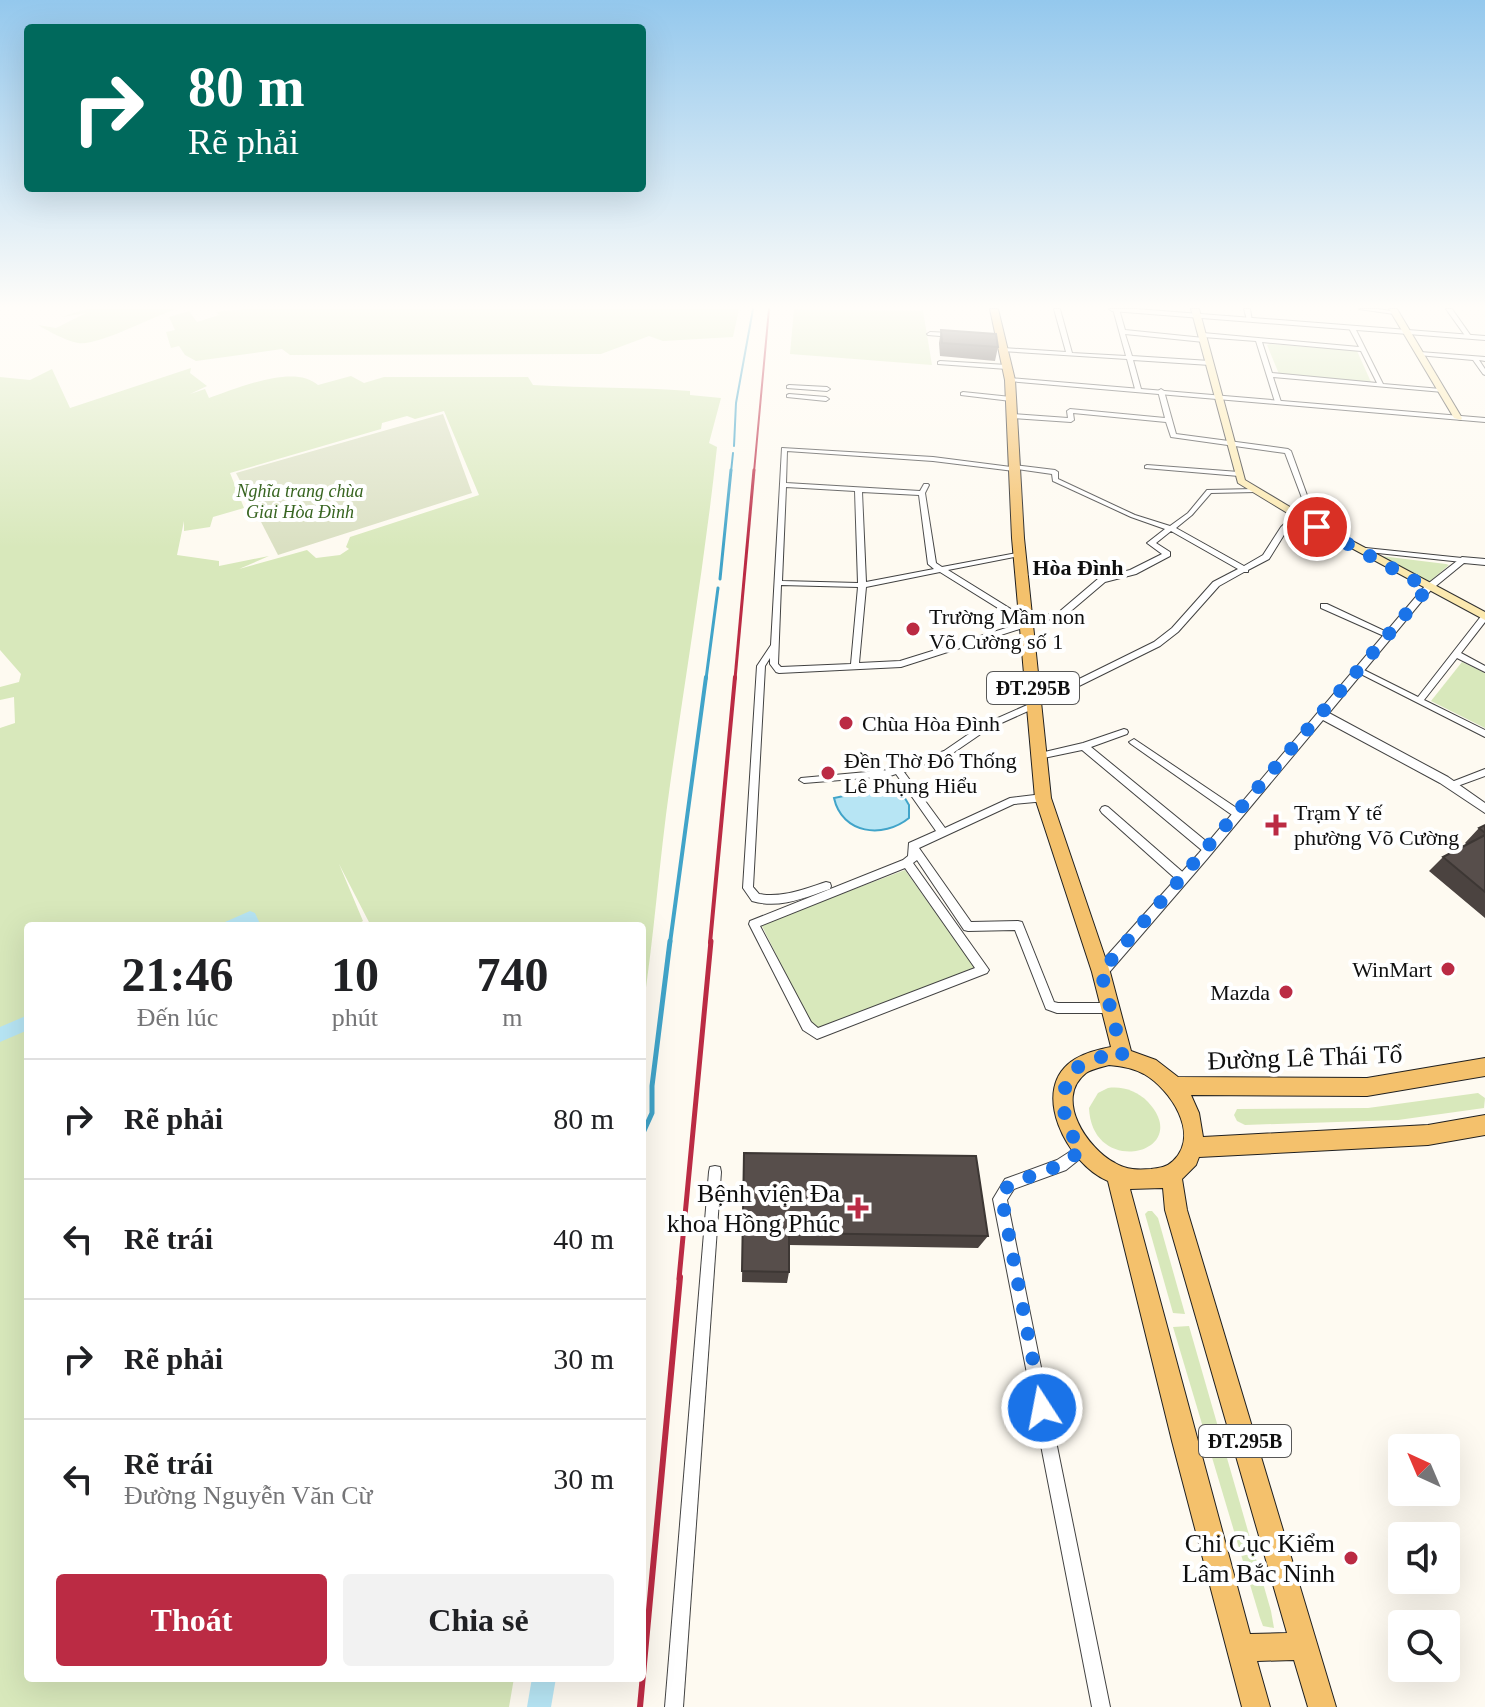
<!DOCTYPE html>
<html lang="vi">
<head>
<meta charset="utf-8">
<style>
	:root { --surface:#fff; --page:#f2f2f2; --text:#202124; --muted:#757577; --line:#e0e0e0; --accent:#bb2b44 }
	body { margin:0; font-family:"Times New Roman",serif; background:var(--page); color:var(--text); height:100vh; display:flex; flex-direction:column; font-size:30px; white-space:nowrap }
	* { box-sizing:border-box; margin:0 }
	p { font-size:26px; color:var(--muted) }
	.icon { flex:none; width:44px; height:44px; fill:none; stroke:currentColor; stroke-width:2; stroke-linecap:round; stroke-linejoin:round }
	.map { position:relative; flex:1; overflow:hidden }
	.sheet { position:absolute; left:24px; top:922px; width:622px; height:760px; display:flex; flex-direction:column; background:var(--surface); border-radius:8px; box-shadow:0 8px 32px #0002 }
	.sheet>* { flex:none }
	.top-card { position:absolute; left:24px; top:24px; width:622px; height:168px; border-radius:8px; box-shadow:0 8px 32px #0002; background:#00695c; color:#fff; overflow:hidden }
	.needle { width:52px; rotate:316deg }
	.fabs { position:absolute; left:1388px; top:1434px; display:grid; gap:16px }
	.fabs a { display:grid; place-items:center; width:72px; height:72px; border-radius:8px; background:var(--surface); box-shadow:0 8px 32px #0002; font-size:40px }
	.pin { position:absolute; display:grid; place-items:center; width:68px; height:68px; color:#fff; margin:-34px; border:4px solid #fff; border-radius:50%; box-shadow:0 2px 8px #0007 }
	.me { position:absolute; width:88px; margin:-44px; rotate:349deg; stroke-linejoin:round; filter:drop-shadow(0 0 6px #0008) }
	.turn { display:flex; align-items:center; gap:28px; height:168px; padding:0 32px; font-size:36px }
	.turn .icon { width:104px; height:104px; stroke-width:2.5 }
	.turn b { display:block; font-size:56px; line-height:68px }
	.eta { display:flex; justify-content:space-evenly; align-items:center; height:136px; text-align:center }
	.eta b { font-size:48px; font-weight:700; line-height:56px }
	.cta { display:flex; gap:16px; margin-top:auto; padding:16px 32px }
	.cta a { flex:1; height:92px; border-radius:8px; background:var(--accent); color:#fff; font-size:32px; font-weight:700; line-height:92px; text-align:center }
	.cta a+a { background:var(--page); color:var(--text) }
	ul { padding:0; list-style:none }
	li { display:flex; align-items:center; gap:24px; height:120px; padding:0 32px; border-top:2px solid var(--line) }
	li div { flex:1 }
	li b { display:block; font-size:30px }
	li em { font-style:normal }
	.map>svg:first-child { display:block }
	.green { fill:#d8e8bb; fill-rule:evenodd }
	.cemetery { fill:#dae0c2 }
	.water { fill:#b7e5f4; stroke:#41a4c9; stroke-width:2 }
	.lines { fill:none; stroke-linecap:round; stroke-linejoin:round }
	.stream-far3 { stroke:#41a4c9; stroke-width:2 }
	.stream-far2 { stroke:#41a4c9; stroke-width:3 }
	.stream-far1 { stroke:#41a4c9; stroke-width:4 }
	.stream { stroke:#41a4c9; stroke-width:5 }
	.canal { fill:#b7e5f4; fill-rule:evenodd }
	.minor-casing { stroke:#424242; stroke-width:2 }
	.tertiary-casing { stroke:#424242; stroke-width:2 }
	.secondary-casing { stroke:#313131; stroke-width:2 }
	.primary-casing { stroke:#202020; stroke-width:2 }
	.minor { fill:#fff; fill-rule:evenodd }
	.tertiary { fill:#fff; fill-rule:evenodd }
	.secondary { fill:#fce9af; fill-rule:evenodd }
	.primary { fill:#f4c16c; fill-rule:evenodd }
	.rail-far4 { stroke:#bb2b44; stroke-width:2 }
	.rail-far3 { stroke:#bb2b44; stroke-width:3 }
	.rail-far2 { stroke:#bb2b44; stroke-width:4 }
	.rail-far1 { stroke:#bb2b44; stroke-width:5 }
	.rail { stroke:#bb2b44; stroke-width:6 }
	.wall { fill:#4b4340 }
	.building { fill:#574e4b; stroke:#3d3734; stroke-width:2 }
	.route { stroke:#1a73e8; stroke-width:14; stroke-dasharray:0 25.2 }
	.poi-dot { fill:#bb2b44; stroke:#fff; stroke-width:3 }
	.labels { text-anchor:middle; stroke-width:8; stroke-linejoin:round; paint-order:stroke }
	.far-park-label { font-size:18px; font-style:italic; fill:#386521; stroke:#fff }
	.shield { fill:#fff; stroke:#575757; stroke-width:2 }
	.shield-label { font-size:20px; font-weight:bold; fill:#0f0f0f }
	.far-quarter-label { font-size:22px; font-weight:bold; fill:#0f0f0f; stroke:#fff }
	.poi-label { font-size:22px; fill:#0f0f0f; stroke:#fff; text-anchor:start }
	.near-street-label { font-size:26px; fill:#0f0f0f; stroke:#fff }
	.near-poi-label { font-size:26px; fill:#0f0f0f; stroke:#fff; text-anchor:end }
</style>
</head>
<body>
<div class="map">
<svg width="1485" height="1707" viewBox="0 0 1485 1707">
	<rect width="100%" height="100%" fill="#fefaf1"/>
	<!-- green -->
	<g class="green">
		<path d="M 86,309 L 177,309 C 152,316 100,346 78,343 C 64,340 50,332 38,325 L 56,328 L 86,313 L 62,317 Z"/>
		<polygon points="242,309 739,309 733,337 663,341 649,336 601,354 290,355 282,349 196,361 185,355 179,346 171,348 166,332 175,330 169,317 189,311 197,322 219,315 216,312"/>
		<polygon points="794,309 923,311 932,365 790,354"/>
		<polygon points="1270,344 1357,351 1371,382 1279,374 1267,345"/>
		<path d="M 191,368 L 190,373 L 207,386 L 190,394 L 205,389 L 209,398 C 236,389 294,363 318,385 L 351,376 L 364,383 L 384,377 L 528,377 L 533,385 C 586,388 638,387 690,391 L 690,395 L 721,398 L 709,443 L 717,447 C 705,560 686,672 670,785 C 659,862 654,939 642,1015 L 642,926 L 371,926 L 339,864 L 363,921 L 355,926 L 28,926 L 28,1678 L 514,1678 L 509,1707 L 0,1707 L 0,728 L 15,723 L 14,697 L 0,700 L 0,687 L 19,682 L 21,674 L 0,650 L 0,377 L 30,380 L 52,369 L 70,408 ZM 444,411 L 479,495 L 350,537 L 346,547 L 349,549 L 340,555 L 316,558 L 307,550 L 239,569 L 269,556 L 219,566 L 219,561 L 177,555 L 184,521 L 184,531 L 210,527 L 213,517 L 244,508 L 230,473 L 381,429 L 382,423 L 407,416 L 415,419 Z"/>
		<polygon points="1381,556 1446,564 1449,565 1428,583"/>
		<polygon points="1462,662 1485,673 1485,728 1431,701"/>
		<polygon points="905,870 976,969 818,1029 811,1025 761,924"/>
		<path d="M 1108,1088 C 1123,1086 1137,1091 1148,1102 C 1195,1153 1092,1179 1089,1108 L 1098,1093 Z"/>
		<polygon points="1478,1093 1485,1098 1484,1108 1398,1120 1245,1125 1237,1121 1234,1115 1237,1109 1368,1108"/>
		<polygon points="1148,1211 1152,1211 1158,1218 1185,1314 1173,1313 1145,1214"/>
		<polygon points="1189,1326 1271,1611 1274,1628 1263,1626 1260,1618 1173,1327"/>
	</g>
	<!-- cemetery -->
	<polygon class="cemetery" points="443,414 472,493 278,555 236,473"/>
	<!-- water -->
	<path class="water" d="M 897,785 L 909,805 L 909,818 C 883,839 842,834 834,798 Z"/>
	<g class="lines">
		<!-- stream-far3 -->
		<g class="stream-far3">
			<polyline points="734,446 736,403 753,309"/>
			<polyline points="731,472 733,453"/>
		</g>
		<!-- stream-far2 -->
		<g class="stream-far2">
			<polyline points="720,579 731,470"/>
			<polyline points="706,679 718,588"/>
		</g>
		<!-- stream-far1 -->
		<polyline class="stream-far1" points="670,943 706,677"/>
		<!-- stream -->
		<polyline class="stream" points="642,1135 652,1113 652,1086 670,941"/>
		<!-- canal -->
		<g class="canal">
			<polygon points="250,911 255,913 261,926 223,926 225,922"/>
			<polygon points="28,1015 28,1030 0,1042 0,1027"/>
			<polygon points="532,1678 556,1678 551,1707 527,1707"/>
		</g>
		<defs>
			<g id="minor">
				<polygon points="1054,309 1060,309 1072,353 1126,356 1113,309 1119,309 1125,330 1204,338 1207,340 1204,342 1125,334 1132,356 1210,361 1213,363 1210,365 1133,360 1141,389 1138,391 1135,389 1127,359 1001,351 1001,349 1003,348 1066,352"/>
				<polygon points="1244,309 1250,309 1252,321 1247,320"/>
				<polygon points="1359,309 1378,309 1397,312 1394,314"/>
				<polygon points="1446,309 1452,309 1471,336 1470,337 1466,337"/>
				<path d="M 1352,326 L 1355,328 L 1383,384 L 1441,389 L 1444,391 L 1443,392 L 1273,377 L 1281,402 L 1278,404 L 1275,402 L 1256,341 L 1203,337 L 1200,335 L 1203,333 L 1359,347 L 1349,328 ZM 1262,342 L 1361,351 L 1377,383 L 1272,373 Z"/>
				<polygon points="930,332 952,333 955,335 952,337 928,335 927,334"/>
				<polygon points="1420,352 1485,357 1485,361 1479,360 1485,369 1485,375 1483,374 1473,360 1418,355 1418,353"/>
				<polygon points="940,361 1007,365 1010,367 1007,369 938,364 938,362"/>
				<polygon points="789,385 827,387 830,389 827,391 787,388 787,386"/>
				<path d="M 1161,389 L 1164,391 L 1176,434 L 1288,449 L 1291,451 L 1308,498 L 1307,508 L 1287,530 L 1269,559 L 1248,570 L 1248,572 L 1244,572 L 1219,586 L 1178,632 L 1160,646 L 1075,688 L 1033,690 L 1029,687 L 1033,684 L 1071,683 L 1154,642 L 1172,628 L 1213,582 L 1238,569 L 1171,531 L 1156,543 L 1170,552 L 1170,556 L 1136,574 L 1105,582 L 1065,616 L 1030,624 L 1029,626 L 901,667 L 779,673 L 776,672 L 770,664 L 770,658 L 765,666 L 753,887 L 759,894 C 783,898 804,889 826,882 L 830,883 L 831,886 L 830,889 C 804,898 779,909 752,901 L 743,888 L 757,666 L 771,645 L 782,448 L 933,457 L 1011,467 L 1014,465 L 1055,470 L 1058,472 L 1058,479 L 1135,515 L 1170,526 L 1188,513 L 1207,490 L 1254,489 L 1256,490 L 1256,492 L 1211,493 L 1192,515 L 1176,528 L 1244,566 L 1263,555 L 1281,527 L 1301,508 L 1302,498 L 1285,453 L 1171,437 L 1166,422 L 1073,413 L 1074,420 L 1071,422 L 1011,418 L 1008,416 L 1011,414 L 1068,418 L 1067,411 L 1070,409 L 1165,418 L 1158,391 ZM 787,451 L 933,461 L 1014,471 L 1017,469 L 1052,474 L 1053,481 L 1131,517 L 1165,529 L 1147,543 L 1162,554 L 1130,570 L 1099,578 L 1059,612 L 1027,619 L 948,570 L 1019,556 L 1023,554 L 1022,552 L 942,567 L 936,563 L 925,493 L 929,485 L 928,484 L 924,484 L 920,491 L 786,483 ZM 786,487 L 855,491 L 858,583 L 782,581 ZM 862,492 L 919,495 L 928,564 L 934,569 L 866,582 ZM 940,572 L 1022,623 L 900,661 L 859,663 L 866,587 ZM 781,585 L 858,587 L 851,664 L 781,667 L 778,664 Z"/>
				<polygon points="963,392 1011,397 1014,399 1011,401 961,395 961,393"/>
				<polygon points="789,394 826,397 829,399 826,401 787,397 787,395"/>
				<polygon points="1147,465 1239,472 1242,474 1239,476 1145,468 1145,466"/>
				<polygon points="1356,547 1462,558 1466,560 1462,562 1359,551 1355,549"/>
				<polygon points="1321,604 1327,604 1391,634 1387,637 1384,636 1321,608"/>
				<polygon points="1482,615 1485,615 1485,622 1461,653 1485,666 1485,672 1457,658 1424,700 1485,730 1485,737 1353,670 1357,667 1360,668 1418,697"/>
				<path d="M 1034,702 L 1038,705 L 1037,707 L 988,729 L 950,755 L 904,772 L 945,828 L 1010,798 L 1043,794 L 1048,798 L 1046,801 L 1014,804 L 919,848 L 971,922 L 1018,921 L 1022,922 L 1054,1002 L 1058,1003 L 1111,1003 L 1115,1004 L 1117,1008 L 1115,1012 L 1111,1013 L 1057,1013 L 1046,1009 L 1015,930 L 968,931 L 964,930 L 917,860 L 913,863 L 987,967 L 989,970 L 987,973 L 817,1039 L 803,1030 L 749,924 L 750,921 L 903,860 L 908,856 L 909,843 L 936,831 L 896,774 L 890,776 L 804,783 L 799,780 L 801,778 L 889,770 L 944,751 L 982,725 ZM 905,868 L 975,968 L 818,1028 L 811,1022 L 760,926 Z"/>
				<polygon points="1124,729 1127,730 1128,732 1127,734 1091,747 1212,846 1213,849 1212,852 1204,852 1082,750 1039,759 1034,756 1036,754 1083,743"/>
				<polygon points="1134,739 1241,811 1243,814 1241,817 1235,817 1131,744 1129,742"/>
				<polygon points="1485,769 1485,776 1452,788 1447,785 1449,783"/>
				<polygon points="1105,806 1108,807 1186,875 1187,878 1186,881 1178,881 1102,813 1100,810 1102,807"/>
				<polygon points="1082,1144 1086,1146 1088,1150 1086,1154 1066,1170 1014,1189 1007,1200 1110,1707 1092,1707 993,1199 1005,1179 1057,1160"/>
				<polygon points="715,1166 720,1167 721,1172 683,1707 665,1707 709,1172 710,1167"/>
			</g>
			<g id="tertiary">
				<polygon points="1109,309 1136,309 1485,336 1485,340 1112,311"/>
				<polygon points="1010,378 1485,418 1485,422 1008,381 1007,380"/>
				<polygon points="1462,557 1485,559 1485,565 1464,563 1431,590 1329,713 1448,777 1485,803 1485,813 1440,783 1323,720 1207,859 1106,976 1101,978 1096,976 1094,972 1096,968 1199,853 1425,586"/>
			</g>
			<g id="secondary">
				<polygon points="1191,309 1199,309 1245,480 1300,513 1485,612 1485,620 1294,517 1238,483"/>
				<polygon points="1389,309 1397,309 1462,418 1461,420 1454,418"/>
			</g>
			<path id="primary" d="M 990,309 L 998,309 L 1015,380 L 1024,538 L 1051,798 L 1110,972 L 1131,1051 L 1156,1060 L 1178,1077 L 1367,1078 L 1485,1058 L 1485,1076 L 1367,1096 L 1191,1095 L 1199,1113 L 1203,1137 L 1428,1125 L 1485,1115 L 1485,1135 L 1428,1145 L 1199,1157 L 1196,1165 L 1182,1179 L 1187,1210 L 1336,1707 L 1308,1707 L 1294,1660 L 1257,1661 L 1270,1707 L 1242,1707 L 1172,1441 L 1108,1181 C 1068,1165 1027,1088 1075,1059 C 1085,1053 1100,1049 1111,1047 L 1092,972 L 1035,798 L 1012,538 L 1005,380 ZM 1109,1065 C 1121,1066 1133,1068 1144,1074 C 1170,1089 1201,1134 1173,1161 C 1167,1167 1159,1168 1151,1169 C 1138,1170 1127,1170 1115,1163 C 1088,1149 1053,1099 1086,1073 C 1092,1069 1102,1067 1109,1065 ZM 1163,1188 L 1165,1210 L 1287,1633 L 1250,1634 L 1130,1189 Z"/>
		</defs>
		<!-- minor casing -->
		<use href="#minor" class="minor-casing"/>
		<!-- tertiary casing -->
		<use href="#tertiary" class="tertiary-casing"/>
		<!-- secondary casing -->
		<use href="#secondary" class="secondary-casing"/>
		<!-- primary casing -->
		<use href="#primary" class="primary-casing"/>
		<!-- minor -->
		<use href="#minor" class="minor"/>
		<!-- tertiary -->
		<use href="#tertiary" class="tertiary"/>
		<!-- secondary -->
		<use href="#secondary" class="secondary"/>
		<!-- primary -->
		<use href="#primary" class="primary"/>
		<!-- rail-far4 -->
		<polyline class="rail-far4" points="754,472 769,309"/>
		<!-- rail-far3 -->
		<polyline class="rail-far3" points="735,679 754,470"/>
		<!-- rail-far2 -->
		<polyline class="rail-far2" points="710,943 735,677"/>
		<!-- rail-far1 -->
		<polyline class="rail-far1" points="679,1279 711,941"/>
		<!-- rail -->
		<polyline class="rail" points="640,1707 680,1277"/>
	</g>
	<!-- wall -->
	<g class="wall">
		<polygon points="941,330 998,347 995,361 940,356 939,343"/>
		<polygon points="1485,825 1485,918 1429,871 1443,857 1467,845 1465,843 1479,828"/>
		<polygon points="744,1153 988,1236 978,1248 789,1245 789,1272 787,1283 742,1282"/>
	</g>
	<!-- building -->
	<g class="building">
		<polygon points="941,330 996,334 998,347 942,343"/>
		<polygon points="1485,825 1485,833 1479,828"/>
		<polygon points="1485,835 1485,892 1443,857"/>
		<polygon points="744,1153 976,1156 988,1236 789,1233 789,1272 742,1271"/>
	</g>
	<!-- sky -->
	<linearGradient id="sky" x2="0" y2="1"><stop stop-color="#94c8ed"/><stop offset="0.56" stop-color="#fffdf9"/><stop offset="1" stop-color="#fffdf9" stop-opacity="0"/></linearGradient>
	<rect width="1485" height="548" fill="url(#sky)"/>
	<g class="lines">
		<!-- route -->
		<path class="route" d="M 1042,1408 L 1001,1194 L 1010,1184 L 1061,1165 L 1082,1150 C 1048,1108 1060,1049 1123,1057 L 1101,972 L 1428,588 L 1317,527"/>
	</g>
	<!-- markers -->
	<g class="poi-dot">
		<circle cx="913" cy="629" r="8"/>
		<circle cx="846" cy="723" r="8"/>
		<circle cx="828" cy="773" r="8"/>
		<path d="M1272 813h8v8h8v8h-8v8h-8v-8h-8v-8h8z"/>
		<circle cx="1448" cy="969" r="8"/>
		<circle cx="1286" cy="992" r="8"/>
		<path d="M854 1196h8v8h8v8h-8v8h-8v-8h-8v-8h8z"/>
		<circle cx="1351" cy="1558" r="8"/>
	</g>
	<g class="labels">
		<!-- far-park labels -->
		<g class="far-park-label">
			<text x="300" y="497">Nghĩa trang chùa<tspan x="300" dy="21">Giai Hòa Đình</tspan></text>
		</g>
		<!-- shield labels -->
		<g class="shield">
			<rect x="987" y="672" width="92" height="32" rx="6"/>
			<rect x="1199" y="1425" width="92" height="32" rx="6"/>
		</g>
		<g class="shield-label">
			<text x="1033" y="695">ĐT.295B</text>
			<text x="1245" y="1448">ĐT.295B</text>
		</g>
		<!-- far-quarter labels -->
		<g class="far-quarter-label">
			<text x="1078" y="575">Hòa Đình</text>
		</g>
		<!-- poi labels -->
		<g class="poi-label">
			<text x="929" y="624">Trường Mầm non<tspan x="929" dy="25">Võ Cường số 1</tspan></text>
			<text x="862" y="731">Chùa Hòa Đình</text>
			<text x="844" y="768">Đền Thờ Đô Thống<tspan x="844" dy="25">Lê Phụng Hiểu</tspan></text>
			<text x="1294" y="820">Trạm Y tế<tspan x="1294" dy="25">phường Võ Cường</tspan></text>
			<text x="1432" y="977" text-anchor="end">WinMart</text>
			<text x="1270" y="1000" text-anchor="end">Mazda</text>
		</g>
		<!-- near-street labels -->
		<g class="near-street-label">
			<text transform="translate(1305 1057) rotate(-2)" y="9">Đường Lê Thái Tổ</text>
		</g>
		<!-- near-poi labels -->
		<g class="near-poi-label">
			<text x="840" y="1202">Bệnh viện Đa<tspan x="840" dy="30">khoa Hồng Phúc</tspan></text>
			<text x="1335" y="1552">Chi Cục Kiểm<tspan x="1335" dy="30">Lâm Bắc Ninh</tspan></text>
		</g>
	</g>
</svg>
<div class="fabs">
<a><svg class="needle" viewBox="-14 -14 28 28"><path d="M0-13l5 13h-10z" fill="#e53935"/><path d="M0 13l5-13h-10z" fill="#757577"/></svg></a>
<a><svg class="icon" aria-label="sound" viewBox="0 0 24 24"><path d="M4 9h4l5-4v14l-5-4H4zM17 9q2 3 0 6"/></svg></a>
<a><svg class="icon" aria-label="search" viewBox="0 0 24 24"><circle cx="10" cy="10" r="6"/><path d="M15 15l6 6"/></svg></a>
</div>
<div class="pin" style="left:1317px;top:527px;background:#d93025"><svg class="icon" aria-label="arrive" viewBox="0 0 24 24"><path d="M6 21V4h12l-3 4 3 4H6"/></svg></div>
<svg class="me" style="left:1042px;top:1408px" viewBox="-20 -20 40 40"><circle r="17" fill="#1a73e8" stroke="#fff" stroke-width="3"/><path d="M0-11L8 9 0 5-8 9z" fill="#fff"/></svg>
<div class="top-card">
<div class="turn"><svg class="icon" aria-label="right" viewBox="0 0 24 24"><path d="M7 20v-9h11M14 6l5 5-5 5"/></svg><div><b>80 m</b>Rẽ phải</div></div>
</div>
<section class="sheet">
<div class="eta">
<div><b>21:46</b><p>Đến lúc</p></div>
<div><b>10</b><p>phút</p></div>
<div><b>740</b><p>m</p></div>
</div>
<ul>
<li><svg class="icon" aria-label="right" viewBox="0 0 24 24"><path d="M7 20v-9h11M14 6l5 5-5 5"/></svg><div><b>Rẽ phải</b></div><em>80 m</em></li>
<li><svg class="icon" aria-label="left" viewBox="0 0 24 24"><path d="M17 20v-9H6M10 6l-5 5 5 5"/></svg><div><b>Rẽ trái</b></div><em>40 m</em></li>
<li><svg class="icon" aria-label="right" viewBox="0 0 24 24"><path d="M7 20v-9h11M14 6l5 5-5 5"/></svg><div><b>Rẽ phải</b></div><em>30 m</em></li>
<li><svg class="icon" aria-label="left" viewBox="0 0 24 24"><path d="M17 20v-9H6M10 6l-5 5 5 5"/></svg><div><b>Rẽ trái</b><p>Đường Nguyễn Văn Cừ</p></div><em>30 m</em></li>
</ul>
<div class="cta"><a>Thoát</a><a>Chia sẻ</a></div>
</section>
</div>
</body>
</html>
